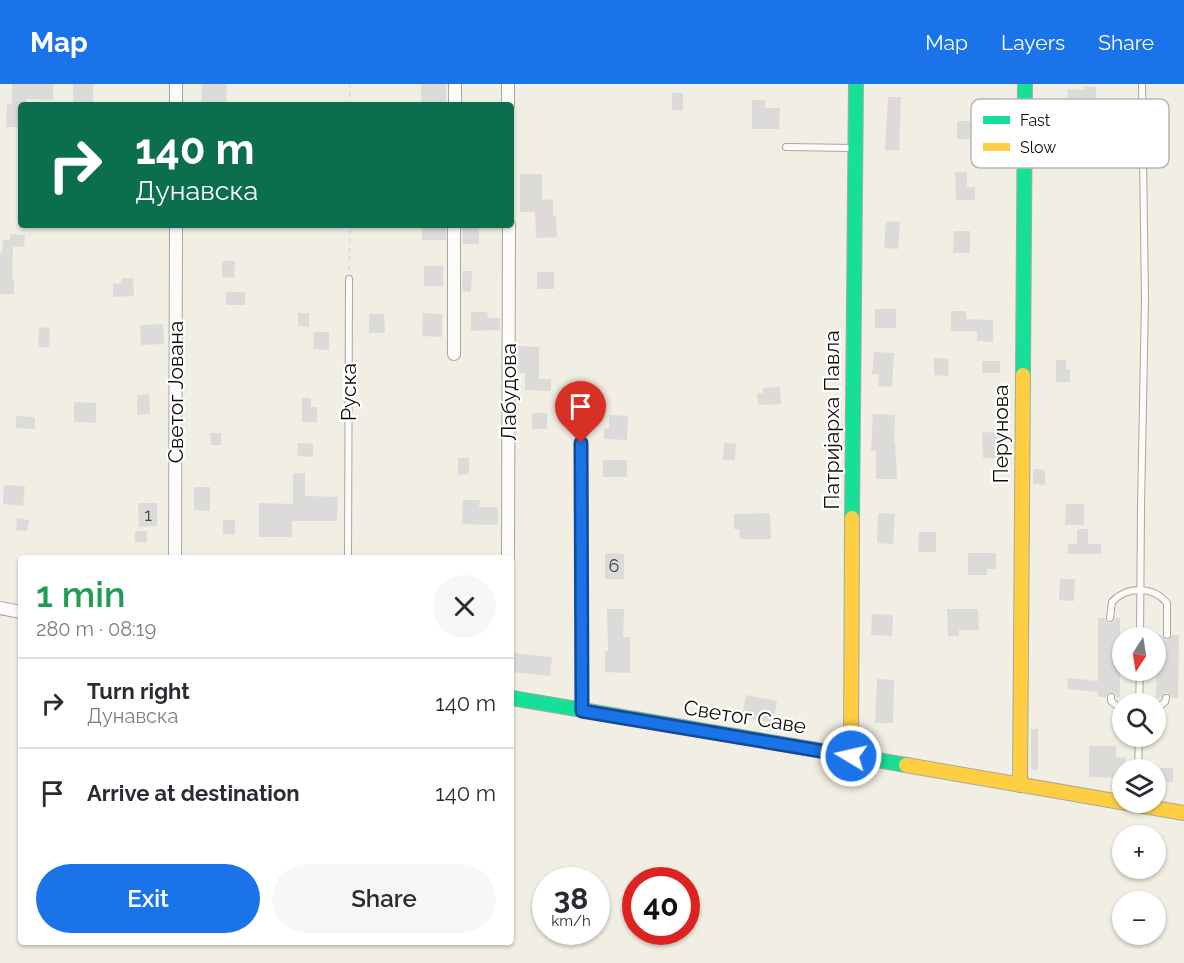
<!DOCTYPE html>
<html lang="en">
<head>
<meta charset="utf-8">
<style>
	:root { --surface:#fff; --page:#f7f7f7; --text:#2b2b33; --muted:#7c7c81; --line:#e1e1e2; --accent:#1a73e8 }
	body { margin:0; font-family:Raleway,sans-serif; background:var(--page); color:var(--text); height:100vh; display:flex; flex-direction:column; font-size:22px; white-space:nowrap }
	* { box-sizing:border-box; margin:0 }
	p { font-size:20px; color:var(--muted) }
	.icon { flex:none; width:33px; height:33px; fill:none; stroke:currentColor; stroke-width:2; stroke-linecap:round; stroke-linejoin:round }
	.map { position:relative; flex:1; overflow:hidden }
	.panel { position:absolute; left:18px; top:471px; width:496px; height:390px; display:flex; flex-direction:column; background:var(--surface); border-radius:6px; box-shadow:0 2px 4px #0004 }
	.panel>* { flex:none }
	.top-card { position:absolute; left:18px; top:18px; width:496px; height:126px; border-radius:6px; box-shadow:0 2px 4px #0004; background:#0b6e4f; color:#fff; overflow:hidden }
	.needle { width:39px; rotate:192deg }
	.buttons { position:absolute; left:1112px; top:543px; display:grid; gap:12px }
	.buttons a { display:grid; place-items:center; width:54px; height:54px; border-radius:50%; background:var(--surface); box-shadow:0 2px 4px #0004; font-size:30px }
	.speed { position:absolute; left:532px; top:783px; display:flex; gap:12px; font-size:30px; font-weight:700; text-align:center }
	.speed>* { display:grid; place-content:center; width:78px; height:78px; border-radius:50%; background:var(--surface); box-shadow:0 2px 4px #0004; line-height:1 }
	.speed small { font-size:15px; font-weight:400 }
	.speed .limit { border:9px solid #d22; background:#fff; color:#111 }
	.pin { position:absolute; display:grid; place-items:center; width:51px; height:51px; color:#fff; margin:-62px -26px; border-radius:50% 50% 50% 0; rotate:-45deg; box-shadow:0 0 6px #0007 }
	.pin .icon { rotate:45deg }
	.me { position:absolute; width:66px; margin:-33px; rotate:279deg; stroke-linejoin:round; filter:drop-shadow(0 0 4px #0008) }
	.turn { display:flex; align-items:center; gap:21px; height:126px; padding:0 18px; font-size:27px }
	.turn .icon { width:78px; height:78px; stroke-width:2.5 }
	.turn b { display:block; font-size:42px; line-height:51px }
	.round { display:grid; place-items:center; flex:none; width:63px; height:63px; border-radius:32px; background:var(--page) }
	.summary { display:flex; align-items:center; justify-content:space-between; height:102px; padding:0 18px }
	h1 { font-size:36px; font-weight:600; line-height:45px; color:#1e9e55 }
	.button { display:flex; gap:12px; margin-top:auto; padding:12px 18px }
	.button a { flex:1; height:69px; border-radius:36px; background:var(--accent); color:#fff; font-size:24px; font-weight:600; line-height:69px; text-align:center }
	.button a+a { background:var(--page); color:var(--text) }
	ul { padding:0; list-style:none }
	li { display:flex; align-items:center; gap:18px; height:90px; padding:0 18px; border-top:2px solid var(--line) }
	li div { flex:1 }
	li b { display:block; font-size:22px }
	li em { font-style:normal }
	header { display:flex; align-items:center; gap:36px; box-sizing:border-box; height:84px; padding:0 30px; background:var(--accent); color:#fff }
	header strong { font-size:28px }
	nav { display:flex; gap:33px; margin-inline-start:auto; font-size:21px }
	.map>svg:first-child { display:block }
	.building { fill:#dcdbda }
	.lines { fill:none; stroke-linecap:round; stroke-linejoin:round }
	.lane-casing { stroke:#aaa79f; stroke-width:8 }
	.street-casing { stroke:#aaa79f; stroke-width:14 }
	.fast-casing { stroke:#aaa79f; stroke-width:16 }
	.slow-casing { stroke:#aaa79f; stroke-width:16 }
	.path { stroke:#ddddda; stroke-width:2; stroke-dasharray:4.5 4.5; stroke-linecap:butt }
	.lane { stroke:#fdfcfb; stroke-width:6 }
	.street { stroke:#fdfcfb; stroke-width:12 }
	.fast { stroke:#16e098; stroke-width:14 }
	.slow { stroke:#ffcf43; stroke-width:14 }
	.route-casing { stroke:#114b97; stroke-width:15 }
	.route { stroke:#1a73e8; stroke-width:10 }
	.labels { text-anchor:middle; stroke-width:4.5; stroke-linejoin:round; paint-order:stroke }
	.number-label { font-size:18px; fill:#42403c }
	.street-label { font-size:21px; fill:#0f0d07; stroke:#fff }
	.key { fill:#fff; stroke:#b7b6b5; stroke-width:1.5 }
	.key-label { font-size:16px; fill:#0f0d07 }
</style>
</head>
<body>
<header>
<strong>Map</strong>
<nav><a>Map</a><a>Layers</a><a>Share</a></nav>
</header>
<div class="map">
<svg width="1184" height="879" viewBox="0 0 1184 879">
	<rect width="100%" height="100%" fill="#f1eee3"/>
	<!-- building -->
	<g class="building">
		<polygon points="12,0 53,0 53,16 27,15 27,21 21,21 21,43 6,43 7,20 12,20"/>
		<rect x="73" y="0" width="20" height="18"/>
		<polygon points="202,0 227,0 226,21 201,21"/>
		<rect x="421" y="0" width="25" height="21"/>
		<polygon points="1084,2 1096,3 1096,27 1092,27 1091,54 1073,54 1074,28 1064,27 1064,17 1067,17 1068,5 1084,6"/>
		<rect x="672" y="9" width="11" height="17"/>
		<polygon points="888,13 901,13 899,67 885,66"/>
		<polygon points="979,14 998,14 999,32 979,32"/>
		<polygon points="752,16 765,16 765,24 780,24 779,45 752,45"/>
		<rect x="957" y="37" width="20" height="18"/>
		<polygon points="955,88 967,88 967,103 975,103 975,116 956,116"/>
		<polygon points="520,90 542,90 542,116 553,115 553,132 556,132 557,153 536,154 535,128 520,128"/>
		<polygon points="886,137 900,138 898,165 884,164"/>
		<rect x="422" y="141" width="24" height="15"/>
		<polygon points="462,141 479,141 479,160 463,160"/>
		<polygon points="954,147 970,147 970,169 953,169"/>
		<polygon points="10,150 25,151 24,163 13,162 12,195 14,195 14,210 0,210 0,169 2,169 3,156 10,156"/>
		<polygon points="222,177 235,177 234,194 222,193"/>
		<rect x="424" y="182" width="19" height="20"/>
		<polygon points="463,187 472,187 471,208 462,207"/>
		<rect x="537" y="188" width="17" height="17"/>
		<polygon points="122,194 133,194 134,212 113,213 113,200 122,199"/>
		<rect x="226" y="208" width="19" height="13"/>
		<rect x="875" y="225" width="21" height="19"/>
		<polygon points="951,227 966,227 966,235 993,236 993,258 977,257 977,247 951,247"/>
		<polygon points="471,228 487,228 488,234 500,234 500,246 471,247"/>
		<polygon points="298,229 309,229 309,243 298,242"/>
		<polygon points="423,229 442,230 442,253 422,252"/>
		<polygon points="369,230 384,230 385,249 369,249"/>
		<polygon points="163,240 164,260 141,261 140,241"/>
		<polygon points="39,243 50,244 49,263 38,263"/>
		<polygon points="314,248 329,248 329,266 313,265"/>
		<polygon points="517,262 539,263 539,295 551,295 551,307 525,306 525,289 517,289"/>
		<polygon points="874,268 894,269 892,303 878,302 879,291 872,290"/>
		<polygon points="934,274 949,275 948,292 934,291"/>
		<polygon points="1056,276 1066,276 1066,285 1070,285 1070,298 1056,298"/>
		<rect x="982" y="277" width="18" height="12"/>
		<polygon points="780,303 781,320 758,321 757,309 763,309 763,304"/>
		<polygon points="149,310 150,330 137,331 137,311"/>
		<polygon points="302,314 311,314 311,323 317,323 317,338 302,338"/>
		<polygon points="74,318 96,319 96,339 74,338"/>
		<rect x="532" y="329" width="15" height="16"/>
		<polygon points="873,330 895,331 894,358 895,358 897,395 876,395 876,367 871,367"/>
		<polygon points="609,331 628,332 627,356 604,355 604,344 609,345"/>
		<polygon points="16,332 35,333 35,345 16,344"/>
		<polygon points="982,348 1001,349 1001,374 983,374"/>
		<polygon points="210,349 221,349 221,361 211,361"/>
		<polygon points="298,359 313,360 313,373 297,372"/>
		<polygon points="724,359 736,360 735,376 723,376"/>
		<polygon points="458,374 469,374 469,390 458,391"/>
		<rect x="603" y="376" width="24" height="17"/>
		<polygon points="1033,385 1045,386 1045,401 1033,400"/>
		<polygon points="305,389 305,412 338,413 337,437 292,437 292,453 259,453 259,419 293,420 293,390"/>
		<polygon points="4,401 25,402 23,422 3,420"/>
		<polygon points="194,403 210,403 210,427 194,426"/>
		<polygon points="463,416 480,416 479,423 498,423 498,441 462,440"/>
		<polygon points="138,419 157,419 157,442 139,443"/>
		<polygon points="1066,420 1084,420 1084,441 1065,441"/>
		<polygon points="770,429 771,455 740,455 739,445 734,445 734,430"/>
		<polygon points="878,429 895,430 893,460 877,459"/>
		<polygon points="17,434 29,436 27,447 16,446"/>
		<rect x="223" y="436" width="12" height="14"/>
		<polygon points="1077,445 1088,445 1088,460 1101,460 1101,470 1068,470 1068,460 1077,460"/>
		<rect x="135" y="447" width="12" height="11"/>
		<polygon points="919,448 936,448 936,468 918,468"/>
		<polygon points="605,469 624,470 624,495 605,495"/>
		<polygon points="968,469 996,469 996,485 987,485 987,491 968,491"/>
		<polygon points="1060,495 1075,495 1074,517 1059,516"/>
		<polygon points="607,525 624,525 623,553 630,553 630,589 605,588 605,567 608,567"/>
		<polygon points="947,525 978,525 979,546 959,546 959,552 948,552"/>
		<polygon points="872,530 893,531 892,552 871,551"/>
		<polygon points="1098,534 1105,534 1106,538 1110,539 1114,538 1115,534 1120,534 1120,613 1116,613 1115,610 1112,608 1108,609 1106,613 1098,613 1098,608 1067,605 1068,594 1098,597"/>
		<polygon points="1157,551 1162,551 1163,554 1166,556 1170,555 1172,551 1179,551 1178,614 1171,614 1170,611 1167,609 1163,610 1161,614 1156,614"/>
		<polygon points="512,569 552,573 550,592 512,588"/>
		<polygon points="877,595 894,596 893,639 875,639"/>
		<polygon points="746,611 777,617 773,639 742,633"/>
		<polygon points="1031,645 1038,645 1038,686 1031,685"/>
		<polygon points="1089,662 1116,662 1116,673 1126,674 1125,686 1122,686 1122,694 1089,693"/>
		<rect x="1155" y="684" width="18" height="14"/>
	</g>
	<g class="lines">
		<defs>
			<g id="lane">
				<polyline points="786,63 854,64"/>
				<polyline points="348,474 349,195"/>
				<path d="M 1110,534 L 1112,518 C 1127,502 1153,502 1167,519 L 1167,551"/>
				<polyline points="1140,554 1141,423 1145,215 1142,0"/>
				<polyline points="1111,613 1111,617 1122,626"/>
				<polyline points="1139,620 1140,586"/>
				<polyline points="1155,625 1165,618 1166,614"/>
				<polyline points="1138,686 1139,652"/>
			</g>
			<g id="street">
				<polyline points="508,0 508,21"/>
				<polyline points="176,21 176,0"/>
				<polyline points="455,21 455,0"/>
				<polyline points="454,270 454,141"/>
				<polyline points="581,359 582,627"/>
				<polyline points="175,474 176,141"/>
				<polyline points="508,474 509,141"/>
				<polyline points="0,524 21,528"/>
			</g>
			<g id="fast">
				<polyline points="1023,291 1025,0"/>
				<polyline points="852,434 856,0"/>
				<polyline points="512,614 906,681"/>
			</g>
			<g id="slow">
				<polyline points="851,672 852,434"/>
				<polyline points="906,681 1184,729"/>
				<polyline points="1020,701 1023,291"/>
			</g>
		</defs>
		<!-- lane casing -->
		<use href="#lane" class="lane-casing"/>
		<!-- street casing -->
		<use href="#street" class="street-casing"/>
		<!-- fast casing -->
		<use href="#fast" class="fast-casing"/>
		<!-- slow casing -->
		<use href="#slow" class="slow-casing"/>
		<!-- path -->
		<g class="path">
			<polyline points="350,21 350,0"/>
			<polyline points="349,186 350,141"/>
		</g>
		<!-- lane -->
		<use href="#lane" class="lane"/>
		<!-- street -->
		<use href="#street" class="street"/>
		<!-- fast -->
		<use href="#fast" class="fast"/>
		<!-- slow -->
		<use href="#slow" class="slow"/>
	</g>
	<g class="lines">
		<defs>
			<polyline id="route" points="581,359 582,627 851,672"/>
		</defs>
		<!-- route casing -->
		<use href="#route" class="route-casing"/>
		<!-- route -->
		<use href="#route" class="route"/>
	</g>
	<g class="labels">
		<!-- number labels -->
		<g class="number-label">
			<text x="148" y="437">1</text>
			<text x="614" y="488">6</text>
		</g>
		<!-- street labels -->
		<g class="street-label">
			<text transform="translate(176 308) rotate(-90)" y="7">Светог Јована</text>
			<text transform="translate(349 308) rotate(-90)" y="7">Руска</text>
			<text transform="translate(509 308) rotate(-90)" y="7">Лабудова</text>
			<text transform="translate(832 336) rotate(-90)" y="7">Патријарха Павла</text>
			<text transform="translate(1001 350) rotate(-90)" y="7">Перунова</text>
			<text transform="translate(745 633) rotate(9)" y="7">Светог Саве</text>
		</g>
	</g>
	<!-- legend -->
	<rect x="971" y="15" width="198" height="69" rx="9" class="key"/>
	<rect x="983" y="32" width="27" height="8" fill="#16e098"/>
	<rect x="983" y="59" width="27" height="8" fill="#ffcf43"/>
	<g class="key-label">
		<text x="1020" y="42">Fast</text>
		<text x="1020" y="69">Slow</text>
	</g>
</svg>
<div class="buttons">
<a><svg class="needle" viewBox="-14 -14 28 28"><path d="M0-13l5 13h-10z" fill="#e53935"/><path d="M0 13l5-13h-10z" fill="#7c7c81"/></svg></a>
<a><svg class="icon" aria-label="search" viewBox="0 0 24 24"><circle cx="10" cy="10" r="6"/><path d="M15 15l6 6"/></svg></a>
<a><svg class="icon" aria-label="layers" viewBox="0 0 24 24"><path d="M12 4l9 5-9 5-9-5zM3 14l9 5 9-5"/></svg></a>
<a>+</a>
<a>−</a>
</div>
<div class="speed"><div>38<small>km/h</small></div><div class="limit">40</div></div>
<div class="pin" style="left:581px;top:359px;background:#d93025"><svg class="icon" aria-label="arrive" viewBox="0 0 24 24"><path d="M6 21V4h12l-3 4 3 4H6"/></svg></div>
<svg class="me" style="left:851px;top:672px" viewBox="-20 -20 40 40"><circle r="17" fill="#1a73e8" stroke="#fff" stroke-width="3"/><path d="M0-11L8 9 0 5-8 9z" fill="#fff"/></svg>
<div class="top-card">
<div class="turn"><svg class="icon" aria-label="right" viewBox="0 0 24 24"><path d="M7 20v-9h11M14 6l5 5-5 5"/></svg><div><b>140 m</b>Дунавска</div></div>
</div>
<section class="panel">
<div class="summary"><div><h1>1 min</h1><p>280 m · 08:19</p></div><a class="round"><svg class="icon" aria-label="close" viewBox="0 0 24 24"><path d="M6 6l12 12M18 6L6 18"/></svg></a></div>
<ul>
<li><svg class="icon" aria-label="right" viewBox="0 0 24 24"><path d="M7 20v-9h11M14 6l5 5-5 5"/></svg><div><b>Turn right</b><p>Дунавска</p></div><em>140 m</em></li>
<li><svg class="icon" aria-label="arrive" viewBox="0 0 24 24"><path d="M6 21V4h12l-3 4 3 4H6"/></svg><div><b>Arrive at destination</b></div><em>140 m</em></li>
</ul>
<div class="button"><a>Exit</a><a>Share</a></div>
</section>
</div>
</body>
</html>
